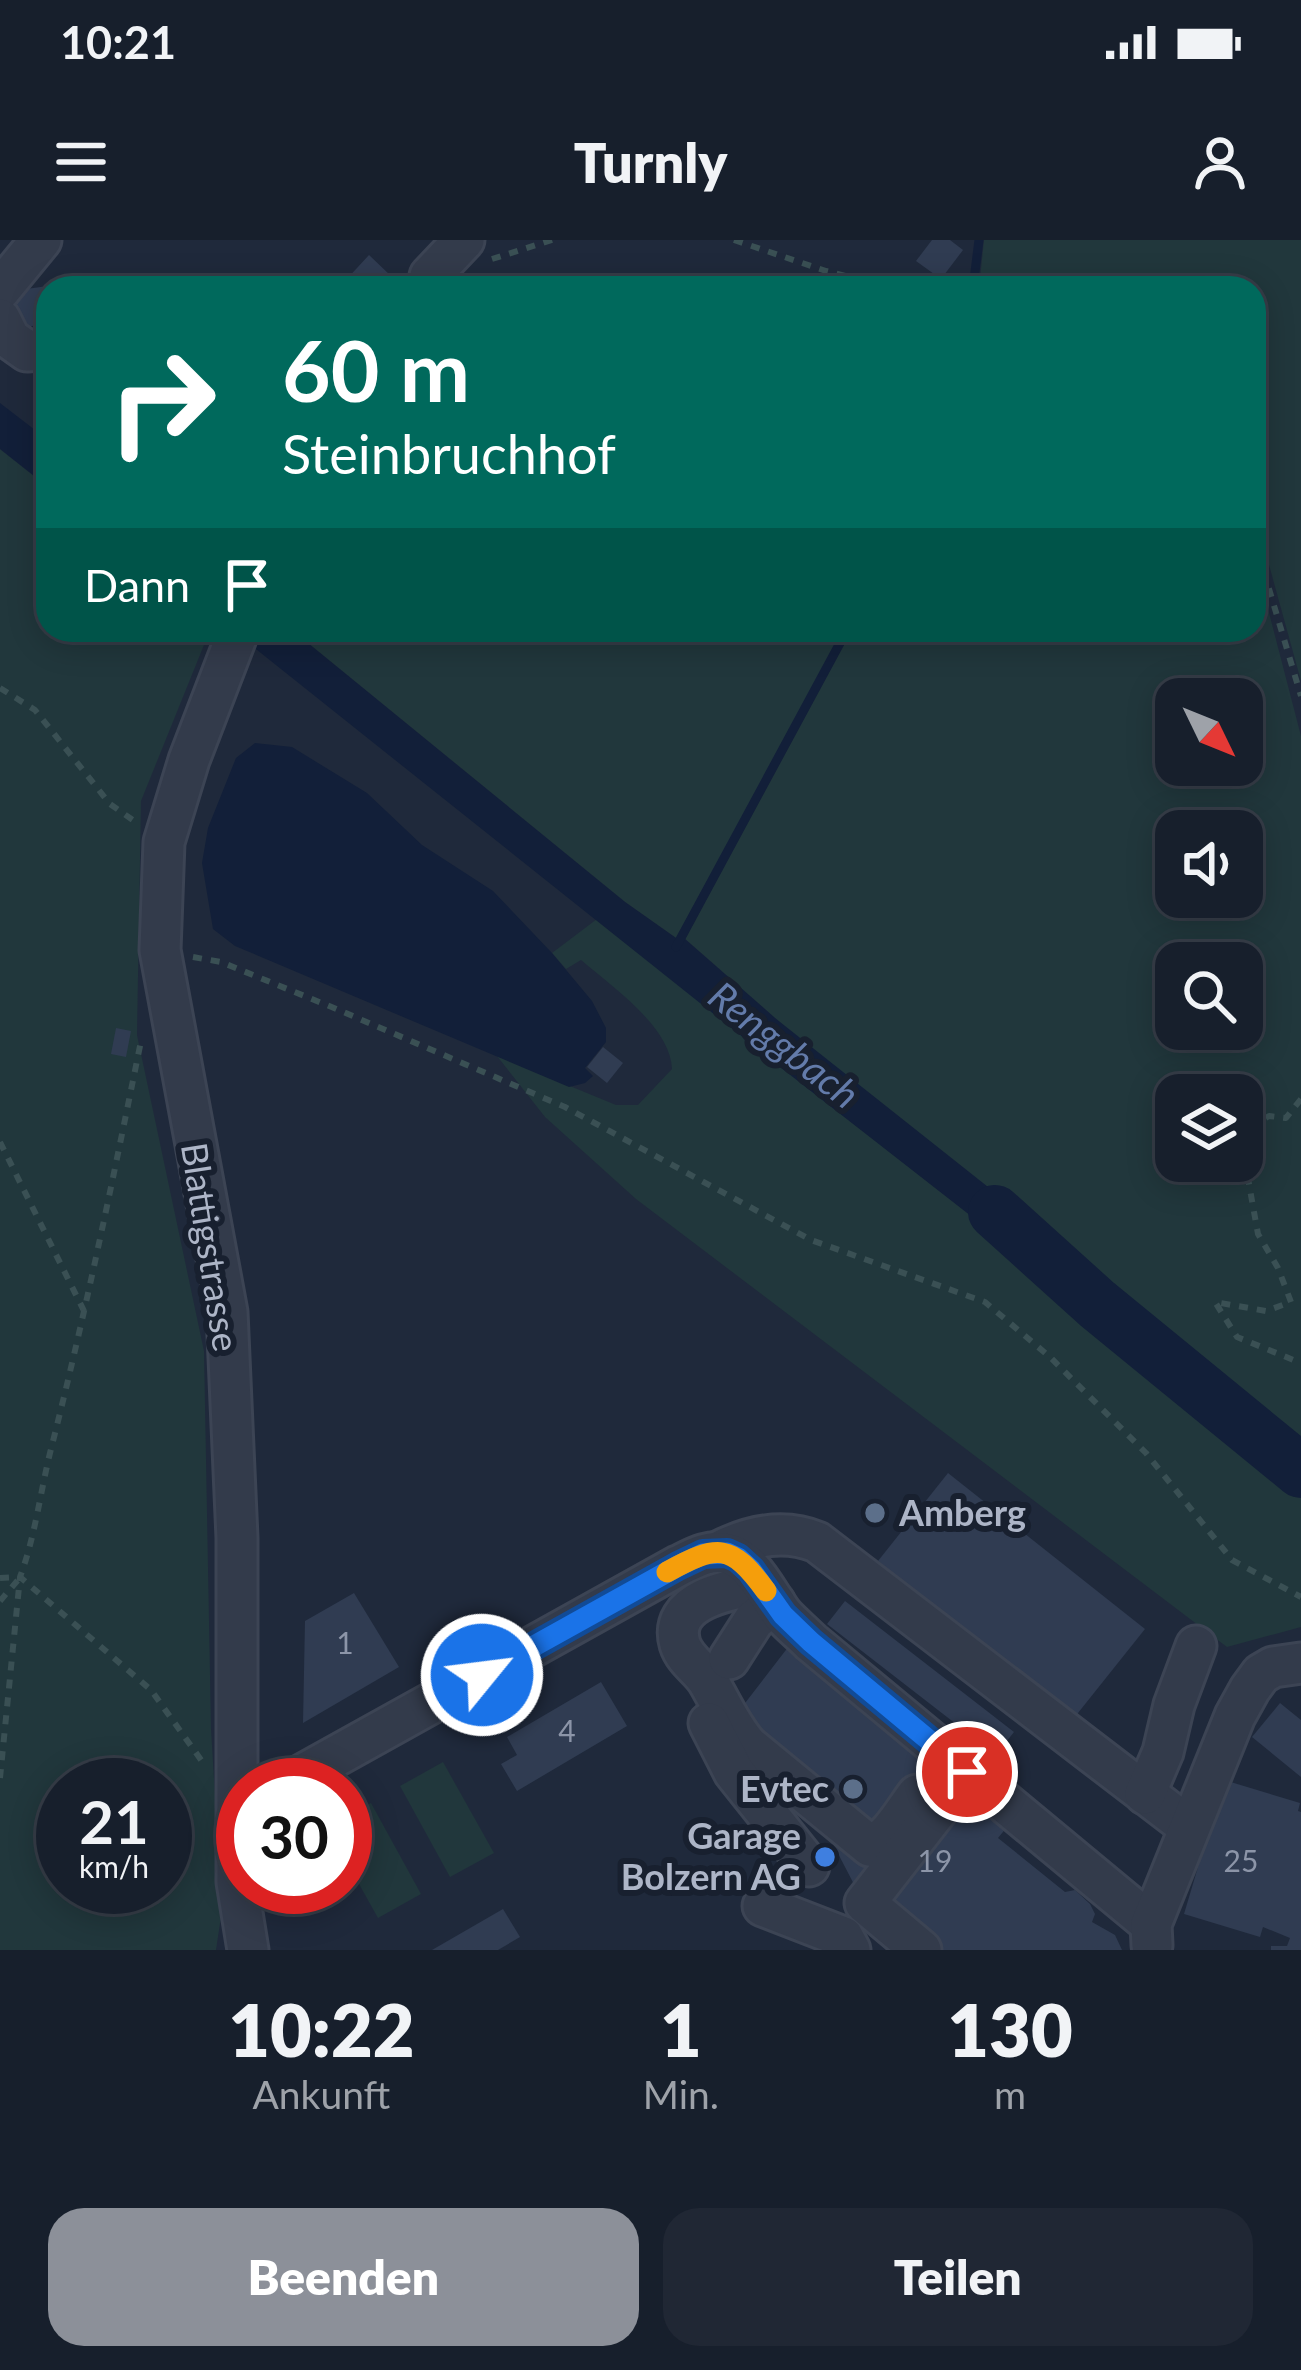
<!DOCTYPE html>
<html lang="de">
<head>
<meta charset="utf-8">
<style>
	:root { --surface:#171f2c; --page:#202734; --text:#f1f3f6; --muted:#9ea2a9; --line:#363d48; --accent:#8c9099 }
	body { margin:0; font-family:Lato,sans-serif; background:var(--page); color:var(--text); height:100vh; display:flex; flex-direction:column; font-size:45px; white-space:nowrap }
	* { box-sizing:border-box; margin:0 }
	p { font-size:39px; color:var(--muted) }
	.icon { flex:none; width:66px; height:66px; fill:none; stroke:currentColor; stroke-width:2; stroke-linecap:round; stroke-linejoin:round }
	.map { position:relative; height:1710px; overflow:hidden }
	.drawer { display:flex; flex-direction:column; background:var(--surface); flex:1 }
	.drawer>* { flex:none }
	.hud { position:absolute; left:36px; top:36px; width:1230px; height:366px; border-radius:36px; box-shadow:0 6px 30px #0003,0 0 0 3px var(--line); background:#00695c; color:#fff; overflow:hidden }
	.needle { width:78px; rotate:133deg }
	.buttons { position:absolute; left:1155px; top:438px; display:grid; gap:24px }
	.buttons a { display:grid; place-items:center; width:108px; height:108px; border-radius:24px; background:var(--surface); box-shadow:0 6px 30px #0003,0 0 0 3px var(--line); font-size:60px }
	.speed { position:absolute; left:36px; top:1518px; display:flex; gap:24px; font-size:60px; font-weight:700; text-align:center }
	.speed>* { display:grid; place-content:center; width:156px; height:156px; border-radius:50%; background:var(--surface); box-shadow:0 6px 30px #0003,0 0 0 3px var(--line); line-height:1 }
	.speed small { font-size:30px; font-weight:400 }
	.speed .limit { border:18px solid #d22; background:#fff; color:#111 }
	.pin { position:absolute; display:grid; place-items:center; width:102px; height:102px; color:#fff; margin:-51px; border:6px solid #fff; border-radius:50%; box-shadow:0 3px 12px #0007 }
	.me { position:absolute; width:132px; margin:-66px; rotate:61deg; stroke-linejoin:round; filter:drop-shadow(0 0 9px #0008) }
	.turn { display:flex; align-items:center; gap:42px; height:252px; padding:0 48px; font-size:54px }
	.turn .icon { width:156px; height:156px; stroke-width:2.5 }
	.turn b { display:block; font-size:84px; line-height:102px }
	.then { display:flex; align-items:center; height:114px; padding:0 48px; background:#0003; gap:24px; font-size:45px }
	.eta { display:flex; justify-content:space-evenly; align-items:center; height:204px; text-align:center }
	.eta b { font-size:72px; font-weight:800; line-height:84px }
	.cta { display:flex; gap:24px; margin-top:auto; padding:24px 48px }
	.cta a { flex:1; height:138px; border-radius:36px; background:var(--accent); color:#fff; font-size:48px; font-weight:800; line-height:138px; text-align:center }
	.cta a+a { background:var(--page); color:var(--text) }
	.status { display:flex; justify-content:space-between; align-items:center; height:84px; padding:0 60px; background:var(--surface); direction:ltr }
	.status svg { height:33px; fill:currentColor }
	header { display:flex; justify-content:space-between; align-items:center; height:156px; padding:0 48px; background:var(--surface); font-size:54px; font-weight:800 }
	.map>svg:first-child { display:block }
	.green { fill:#21373c; fill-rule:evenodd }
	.water { fill:#121f39 }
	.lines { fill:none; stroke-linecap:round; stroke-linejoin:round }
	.stream { stroke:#121f39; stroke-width:9 }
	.river { stroke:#121f39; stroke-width:54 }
	.building { fill:#303c52 }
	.minor-casing { stroke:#3c4454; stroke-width:45 }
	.path { stroke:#3a5054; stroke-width:6; stroke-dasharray:9 9; stroke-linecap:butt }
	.minor { stroke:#333b4b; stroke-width:39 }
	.route-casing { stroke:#114b97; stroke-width:30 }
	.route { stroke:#1a73e8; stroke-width:21 }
	.slow { stroke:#f59e0b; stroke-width:21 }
	.service-dot { fill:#5c6f8a; stroke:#18202f; stroke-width:4.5 }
	.shop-dot { fill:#3f7fe0; stroke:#18202f; stroke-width:4.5 }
	.labels { text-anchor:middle; stroke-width:12; stroke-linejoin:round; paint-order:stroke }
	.number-label { font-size:30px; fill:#8c95a8 }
	.street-label { font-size:36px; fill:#adb5c7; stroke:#18202f }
	.poi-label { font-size:36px; font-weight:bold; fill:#adb5c7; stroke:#18202f; text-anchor:end }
	.water-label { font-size:39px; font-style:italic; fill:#637baa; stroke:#18202f }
</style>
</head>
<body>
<div class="status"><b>10:21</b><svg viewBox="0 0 49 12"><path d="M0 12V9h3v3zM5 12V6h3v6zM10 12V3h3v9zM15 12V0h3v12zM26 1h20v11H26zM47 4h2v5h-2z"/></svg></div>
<header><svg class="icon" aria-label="menu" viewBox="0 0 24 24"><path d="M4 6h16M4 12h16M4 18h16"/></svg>Turnly<svg class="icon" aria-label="person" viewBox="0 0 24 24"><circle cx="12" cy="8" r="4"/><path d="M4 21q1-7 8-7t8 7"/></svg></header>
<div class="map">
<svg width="1301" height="1710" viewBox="0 0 1301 1710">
	<rect width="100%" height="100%" fill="#1f293b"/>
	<!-- green -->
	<g class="green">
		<polygon points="984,0 1301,0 1301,441 1266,314 1254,246 1254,48 979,48"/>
		<path d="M 0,209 L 48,247 L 48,390 L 210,390 L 141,561 L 137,795 L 204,1111 L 211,1489 L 222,1670 L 216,1710 L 0,1710 ZM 63,1545 L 165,1545 L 165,1647 L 63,1647 Z"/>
		<path d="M 1254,315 L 1301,496 L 1301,1387 L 1227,1407 L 636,959 L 545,877 L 497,816 L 616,865 L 638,865 L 672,829 C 671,787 610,745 581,720 L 566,729 L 552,713 L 597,679 L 784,830 L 1041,1029 L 775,778 L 685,699 L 852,390 L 1254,390 ZM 1176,459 L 1242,459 L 1242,525 L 1176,525 ZM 1176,591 L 1242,591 L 1242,657 L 1176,657 ZM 1176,723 L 1242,723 L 1242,789 L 1176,789 ZM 1176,855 L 1242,855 L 1242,921 L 1176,921 Z"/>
		<polygon points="292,390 846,390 676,698 625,662"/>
		<polygon points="443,1522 494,1613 450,1637 400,1546"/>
		<polygon points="371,1563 421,1654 378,1678 345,1619 345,1577"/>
	</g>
	<!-- water -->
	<g class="water">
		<polygon points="0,163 48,200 48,247 0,209"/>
		<polygon points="232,390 292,390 625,662 676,698 685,699 775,778 1061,1005 1040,1030 784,830"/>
		<polygon points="255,503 292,507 367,553 422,605 493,651 552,713 592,761 606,788 606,802 585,828 593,836 585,843 569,847 235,706 213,689 202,623 208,588 236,518"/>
	</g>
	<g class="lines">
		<!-- stream -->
		<g class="stream">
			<polyline points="973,48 979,0"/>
			<polyline points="676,707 847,390"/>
		</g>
		<!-- river -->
		<polyline class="river" points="995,972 1097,1064 1301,1231"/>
	</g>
	<!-- building -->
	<g class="building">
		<polygon points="932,0 950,0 963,10 941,39 916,21"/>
		<polygon points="369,15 391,36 380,48 372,46 370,48 353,48 345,41"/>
		<polygon points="48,46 48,84 8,89 4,52"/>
		<polygon points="116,788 131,791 126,817 111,814"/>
		<polygon points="603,807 623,823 607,843 587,827"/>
		<polygon points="948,1233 1145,1389 1074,1478 878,1321"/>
		<polygon points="354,1353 399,1427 303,1483 305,1381"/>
		<polygon points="845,1361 1014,1492 996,1515 827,1384"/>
		<polygon points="789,1406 1007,1587 998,1598 1065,1652 1075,1650 1090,1664 1095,1674 1092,1682 1115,1695 1122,1710 934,1710 858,1652 818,1575 732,1480"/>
		<polygon points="601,1442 627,1486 517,1551 501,1524 517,1515 507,1497"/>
		<polygon points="1280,1463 1301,1480 1301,1537 1252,1497"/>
		<polygon points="1224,1540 1300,1563 1298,1571 1301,1572 1301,1710 1271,1710 1271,1706 1287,1706 1290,1698 1263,1687 1260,1697 1184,1674"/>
		<polygon points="503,1669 520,1697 498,1710 432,1710"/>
	</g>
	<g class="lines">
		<defs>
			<g id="minor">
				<polyline points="430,36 464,0"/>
				<polyline points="0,50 41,0"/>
				<polyline points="0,79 10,99 27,111 48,109"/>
				<polyline points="239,390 189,520 164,602 160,710 227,1072 237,1298 237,1642 248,1710"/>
				<path d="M 718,1312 C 749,1296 783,1288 817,1302 L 1189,1587"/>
				<path d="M 761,1344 C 732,1349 667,1359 680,1404 C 685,1420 700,1428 708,1441 C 721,1463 731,1487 748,1506 L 870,1606 C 890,1599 904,1572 917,1555"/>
				<polyline points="729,1419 754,1380 775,1363"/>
				<polyline points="709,1483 734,1532 809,1626"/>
				<path d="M 284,1545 L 678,1326 C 693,1319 707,1310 724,1313 C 752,1317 767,1355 783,1375 C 791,1384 802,1393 811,1402 L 1151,1684"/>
				<polyline points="1145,1554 1163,1512 1174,1465 1196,1406"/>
				<polyline points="763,1666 843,1697 850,1710"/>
				<polyline points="1152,1705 1151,1684 1235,1476 1250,1449 1261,1434 1273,1427 1301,1423"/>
				<polyline points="921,1710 865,1663 967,1532"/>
			</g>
		</defs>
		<!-- minor casing -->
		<use href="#minor" class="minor-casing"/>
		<!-- path -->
		<g class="path">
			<polyline points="734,0 826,31 892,48"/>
			<polyline points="492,19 552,0"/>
			<polyline points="1254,278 1261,322 1301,456"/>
			<polyline points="0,448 35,470 110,564 137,583"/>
			<polyline points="193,717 221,722 334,768 565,867 811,1000 985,1062 1050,1117 1146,1213 1232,1320 1301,1357"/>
			<polyline points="1301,859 1286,878 1269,876 1260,881 1247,933 1258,994 1278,1028 1291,1062 1266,1071 1215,1062 1237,1097 1301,1123"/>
			<polyline points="0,902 84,1071"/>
			<polyline points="0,1338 20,1337 151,1450 204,1524"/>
			<polyline points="0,1361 18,1340"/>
			<path d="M 0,1538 L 20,1337 C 35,1297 40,1254 50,1213 C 85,1076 113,939 141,801"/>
		</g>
		<!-- minor -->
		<use href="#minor" class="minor"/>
	</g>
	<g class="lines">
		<defs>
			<polyline id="route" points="482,1435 678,1326 703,1314 727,1313 738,1318 751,1330 783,1375 811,1402 967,1532"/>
		</defs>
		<!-- route casing -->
		<use href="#route" class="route-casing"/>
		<!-- route -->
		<use href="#route" class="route"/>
		<!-- slow -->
		<path class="slow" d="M 667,1332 C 718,1304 731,1303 766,1351"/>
	</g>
	<!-- markers -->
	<g class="service-dot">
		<circle cx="875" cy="1273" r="12"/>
		<circle cx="853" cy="1549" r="12"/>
	</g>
	<circle class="shop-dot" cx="825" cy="1617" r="12"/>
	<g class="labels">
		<!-- number labels -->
		<g class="number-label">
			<text x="345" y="1414">1</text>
			<text x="567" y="1502">4</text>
			<text x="935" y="1632">19</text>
			<text x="1241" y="1632">25</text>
		</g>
		<!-- street labels -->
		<g class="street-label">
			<text transform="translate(210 1007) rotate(81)" y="13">Blattigstrasse</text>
		</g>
		<!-- poi labels -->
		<g class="poi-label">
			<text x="899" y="1286" text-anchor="start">Amberg</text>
			<text x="829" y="1562">Evtec</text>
			<text x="801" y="1609">Garage<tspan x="801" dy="41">Bolzern AG</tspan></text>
		</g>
		<!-- water labels -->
		<g class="water-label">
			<text transform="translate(784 805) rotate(38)" y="14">Renggbach</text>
		</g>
	</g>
</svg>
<div class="buttons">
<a><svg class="needle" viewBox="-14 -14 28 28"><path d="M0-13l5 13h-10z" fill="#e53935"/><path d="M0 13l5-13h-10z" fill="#9ea2a9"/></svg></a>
<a><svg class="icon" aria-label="sound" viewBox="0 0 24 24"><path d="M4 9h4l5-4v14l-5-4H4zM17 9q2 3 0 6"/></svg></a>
<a><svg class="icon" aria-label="search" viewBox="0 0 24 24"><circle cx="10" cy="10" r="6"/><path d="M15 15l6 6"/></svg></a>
<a><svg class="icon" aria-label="layers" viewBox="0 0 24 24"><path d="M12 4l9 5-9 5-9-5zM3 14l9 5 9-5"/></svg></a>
</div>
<div class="speed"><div>21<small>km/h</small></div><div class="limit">30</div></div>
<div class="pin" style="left:967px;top:1532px;background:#d93025"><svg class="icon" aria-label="arrive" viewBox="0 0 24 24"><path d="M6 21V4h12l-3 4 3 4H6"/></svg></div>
<svg class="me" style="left:482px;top:1435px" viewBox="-20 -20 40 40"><circle r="17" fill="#1a73e8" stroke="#fff" stroke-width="3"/><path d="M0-11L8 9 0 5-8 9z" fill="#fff"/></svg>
<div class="hud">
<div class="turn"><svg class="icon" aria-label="right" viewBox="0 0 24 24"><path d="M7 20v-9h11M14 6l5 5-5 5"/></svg><div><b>60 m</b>Steinbruchhof</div></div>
<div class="then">Dann<svg class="icon" aria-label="arrive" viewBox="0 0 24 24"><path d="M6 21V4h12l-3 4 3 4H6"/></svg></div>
</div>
</div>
<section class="drawer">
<div class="eta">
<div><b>10:22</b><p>Ankunft</p></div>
<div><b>1</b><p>Min.</p></div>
<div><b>130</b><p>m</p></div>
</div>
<div class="cta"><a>Beenden</a><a>Teilen</a></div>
</section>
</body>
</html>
